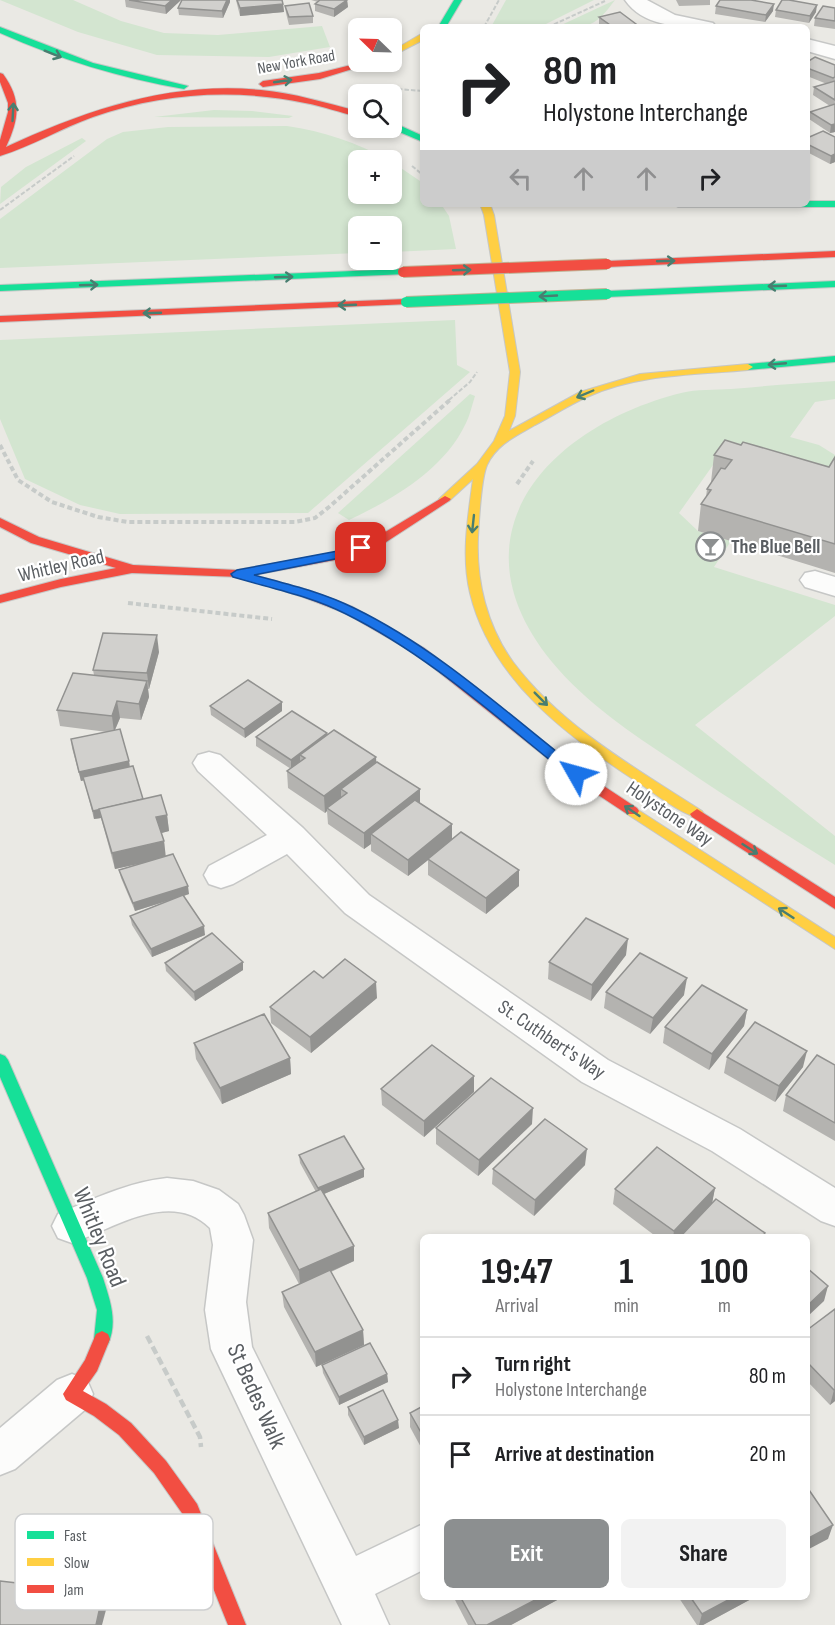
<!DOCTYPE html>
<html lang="en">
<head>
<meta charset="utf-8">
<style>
	:root { --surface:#fff; --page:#f2f2f2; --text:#202124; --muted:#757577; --line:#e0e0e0; --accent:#8c8f90 }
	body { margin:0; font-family:"Sofia Sans Condensed",sans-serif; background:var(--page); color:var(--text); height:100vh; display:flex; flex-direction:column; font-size:22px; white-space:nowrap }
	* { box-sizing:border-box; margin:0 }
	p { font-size:20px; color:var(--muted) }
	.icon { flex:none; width:33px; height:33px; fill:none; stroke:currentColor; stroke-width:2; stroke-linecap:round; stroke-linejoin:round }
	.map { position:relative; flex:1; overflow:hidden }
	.details { position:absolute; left:420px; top:1234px; width:390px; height:366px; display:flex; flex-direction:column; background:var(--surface); border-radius:9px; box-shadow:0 3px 9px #0003 }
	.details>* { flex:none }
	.guide { position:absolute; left:420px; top:24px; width:390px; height:183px; border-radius:9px; box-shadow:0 3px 9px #0003; background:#fff; color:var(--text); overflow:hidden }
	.needle { width:39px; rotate:293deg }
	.fabs { position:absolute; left:348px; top:18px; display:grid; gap:12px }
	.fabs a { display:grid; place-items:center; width:54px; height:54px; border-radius:9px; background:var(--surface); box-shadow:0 3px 9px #0003; font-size:30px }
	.pin { position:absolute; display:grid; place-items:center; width:51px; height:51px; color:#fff; margin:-26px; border-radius:12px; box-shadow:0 3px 9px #0006 }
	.me { position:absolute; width:66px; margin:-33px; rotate:308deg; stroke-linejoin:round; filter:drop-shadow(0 0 4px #0008) }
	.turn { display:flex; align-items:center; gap:21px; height:126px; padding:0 24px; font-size:27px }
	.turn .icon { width:78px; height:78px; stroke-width:2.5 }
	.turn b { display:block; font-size:42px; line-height:51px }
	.lanes { display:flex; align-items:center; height:57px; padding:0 24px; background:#0003; justify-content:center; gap:30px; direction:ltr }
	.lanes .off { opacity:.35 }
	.eta { display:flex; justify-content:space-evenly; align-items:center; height:102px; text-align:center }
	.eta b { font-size:36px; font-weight:700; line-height:42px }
	.cta { display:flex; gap:12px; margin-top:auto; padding:12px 24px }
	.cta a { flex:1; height:69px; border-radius:9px; background:var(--accent); color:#fff; font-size:24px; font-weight:700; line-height:69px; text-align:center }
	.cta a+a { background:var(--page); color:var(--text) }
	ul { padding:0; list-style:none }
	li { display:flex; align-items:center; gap:18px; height:78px; padding:0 24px; border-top:2px solid var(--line) }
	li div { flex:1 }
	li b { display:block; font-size:22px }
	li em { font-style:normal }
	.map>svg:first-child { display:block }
	.green { fill:#d3e5d0 }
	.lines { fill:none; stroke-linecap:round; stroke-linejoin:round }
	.street-casing { stroke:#c6c7c6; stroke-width:3 }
	.fast-casing { stroke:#c6c7c6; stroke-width:2 }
	.slow-casing { stroke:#c6c7c6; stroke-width:2 }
	.jam-casing { stroke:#c6c7c6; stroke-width:2 }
	.path-far2 { stroke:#c7cbc9; stroke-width:2; stroke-dasharray:4.5 2; stroke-linecap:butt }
	.path-far1 { stroke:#c7cbc9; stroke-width:4; stroke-dasharray:5 3; stroke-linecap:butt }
	.path { stroke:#c7cbc9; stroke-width:4.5; stroke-dasharray:8 4; stroke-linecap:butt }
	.street { fill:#fcfcfb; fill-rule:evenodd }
	.fast { fill:#16e098; fill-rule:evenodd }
	.slow { fill:#ffcf43; fill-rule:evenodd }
	.jam { fill:#f24e42; fill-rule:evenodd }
	.fast-bridge-casing { stroke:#bfb194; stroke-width:12; stroke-linecap:butt }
	.jam-bridge-casing { stroke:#bfb194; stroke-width:12; stroke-linecap:butt }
	.fast-bridge { stroke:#16e098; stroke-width:10 }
	.jam-bridge { stroke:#f24e42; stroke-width:10 }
	.wall { fill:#b4b3b0 }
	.shaded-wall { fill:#929290 }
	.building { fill:#d1d0cd; stroke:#929290; stroke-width:1.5 }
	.oneway { stroke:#497e70 }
	.route { fill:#1a73e8; stroke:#114b97; stroke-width:1.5 }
	.labels { text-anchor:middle; stroke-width:4.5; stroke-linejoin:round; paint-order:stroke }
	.far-street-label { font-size:16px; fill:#5a5e62; stroke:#fff }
	.poi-label { font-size:20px; font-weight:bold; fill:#5a5e62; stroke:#fff; text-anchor:start }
	.street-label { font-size:20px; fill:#5a5e62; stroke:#fff }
	.near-street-label { font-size:24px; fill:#5a5e62; stroke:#fff }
	.key { fill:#fff; stroke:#cecfd0; stroke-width:1.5 }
	.key-label { font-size:16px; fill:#5a5e62 }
</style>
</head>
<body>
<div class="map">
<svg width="835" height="1625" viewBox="0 0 835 1625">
	<rect width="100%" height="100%" fill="#eae9e4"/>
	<!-- green -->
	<g class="green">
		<polygon points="0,0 73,0 121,21 164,33 218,35 322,26 330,47 269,57 157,55 78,32"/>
		<polygon points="506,0 594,0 540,27 491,27"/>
		<path d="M 615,0 C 594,28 590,27 557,27 Z"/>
		<polygon points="214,110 252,111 293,116 289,118 154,117"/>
		<path d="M 287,126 C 323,131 357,143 389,160 L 358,160 L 358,194 L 392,194 L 392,162 L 423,183 L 423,204 L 441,204 L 449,216 L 456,249 L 392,252 L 392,226 L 358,226 L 358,253 L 0,268 L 0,219 L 107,139 L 123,132 L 168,127 Z"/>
		<polygon points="82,138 86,141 0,204 1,187 26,167"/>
		<polygon points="455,320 457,365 470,372 308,513 120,514 80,505 25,479 0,419 0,340"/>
		<path d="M 835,381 L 835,399 L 815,402 L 790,437 L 819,445 L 835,455 L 835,473 L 730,441 L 679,513 L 698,531 L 731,541 L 714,567 L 835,605 L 835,616 L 695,725 L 835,836 L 835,865 C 781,831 727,798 675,762 C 631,733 586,703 552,662 C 447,534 550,426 681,393 C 697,389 715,390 731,389 C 766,386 800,383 835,381 Z"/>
		<path d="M 470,394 L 475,396 C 472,405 470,415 466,423 C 444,470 393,499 349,520 L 338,513 Z"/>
	</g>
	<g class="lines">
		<defs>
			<g id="street">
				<path d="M 625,0 L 647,0 L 675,15 L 713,23 L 716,27 C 685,27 645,29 625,0 Z"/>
				<polygon points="807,39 835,46 835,59 807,51"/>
				<polygon points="815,571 835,577 835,596 805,587 800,580 805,573"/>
				<polygon points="209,752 220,755 303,828 369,895 608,1060 740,1129 835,1188 835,1226 821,1221 712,1151 582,1082 345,913 287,854 233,884 221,888 209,884 204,875 209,866 267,835 198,771 193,763 198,755"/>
				<path d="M 167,1178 L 193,1181 L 219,1190 L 238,1204 L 244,1215 L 253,1240 L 246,1302 L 252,1347 L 356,1556 L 423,1524 L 423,1570 L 375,1594 L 389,1625 L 342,1625 L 211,1349 L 205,1310 L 213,1245 L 210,1228 C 171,1189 114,1228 72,1243 L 58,1238 L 52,1226 L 58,1214 C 93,1199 129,1182 167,1178 Z"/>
				<polygon points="72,1374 87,1380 93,1394 87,1408 15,1469 0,1475 0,1428 57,1380"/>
			</g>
			<g id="fast">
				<polygon points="454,0 462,0 446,27 438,27"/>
				<path d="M 0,27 L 93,63 L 188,86 L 184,89 C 120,78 59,59 0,33 Z"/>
				<polygon points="392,122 423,136 423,142 390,128"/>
				<polygon points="807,201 835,201 835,207 678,207 673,204 807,204"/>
				<polygon points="403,269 407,270 407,274 0,291 0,285"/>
				<polygon points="835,281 835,287 607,297 602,294 607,291"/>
				<polygon points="835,356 835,362 748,370 743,367 748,364"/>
				<path d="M 0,1054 L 5,1056 L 8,1060 L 103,1278 C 110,1300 118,1322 108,1344 L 102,1347 L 96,1344 L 94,1339 L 97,1310 L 87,1278 L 0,1077 Z"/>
			</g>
			<g id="slow">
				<polygon points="423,33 423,40 392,56 392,51"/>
				<path d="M 480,204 L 490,204 L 494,215 L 520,372 L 515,416 L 509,431 L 580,392 L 640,374 L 748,364 L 753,367 L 748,370 C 694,375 637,374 587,397 C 569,405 552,416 535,425 C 516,436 497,444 487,465 C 481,479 479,521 478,537 C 476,581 487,626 513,662 C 561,726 635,768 702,811 L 704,814 L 702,817 C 690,821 651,791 639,783 C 568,737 491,680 470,593 C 461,556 468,516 473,479 L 449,501 L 441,501 L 439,499 L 477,464 L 494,441 L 505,416 L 510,372 L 484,215 Z"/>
				<polygon points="632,806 835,937 835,949 627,814 625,811 627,808"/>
			</g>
			<g id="jam">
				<polygon points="363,62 375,62 320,79 263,87 259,84 263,81 319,73"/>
				<path d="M 0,73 L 3,74 C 22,100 19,119 6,147 C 87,110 170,81 261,90 C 294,93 326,103 358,111 L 358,117 C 341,113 323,106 305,103 C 233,88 162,93 93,117 C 62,128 32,146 0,156 L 0,140 L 8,112 L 8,103 L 0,82 Z"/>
				<polygon points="835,251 835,257 607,267 602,264 607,261"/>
				<polygon points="406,299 410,300 410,304 0,322 0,316"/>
				<polygon points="445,496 451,499 449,501 380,546 346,558 254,575 311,591 353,607 424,648 581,771 637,808 639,811 637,814 627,814 571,777 416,654 345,613 303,597 240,577 132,573 61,587 0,603 0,595 61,579 116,568 31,543 0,527 0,518 39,537 133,565 237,570 344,551 372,540"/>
				<polygon points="697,809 835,897 835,909 692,817 690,814"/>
				<polygon points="102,1331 108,1334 110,1339 97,1371 83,1391 106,1404 131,1423 166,1461 197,1504 246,1625 228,1625 184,1516 154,1473 119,1435 94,1416 66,1400 63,1394 85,1360 96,1334"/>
			</g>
		</defs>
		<!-- street casing -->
		<use href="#street" class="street-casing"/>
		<!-- fast casing -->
		<use href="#fast" class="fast-casing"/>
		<!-- slow casing -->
		<use href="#slow" class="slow-casing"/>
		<!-- jam casing -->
		<use href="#jam" class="jam-casing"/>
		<!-- path-far2 -->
		<g class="path-far2">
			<polyline points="484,27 499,0"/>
			<polyline points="548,27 605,1"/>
			<polyline points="385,88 423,91"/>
			<polyline points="412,166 423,175"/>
			<polyline points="0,210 74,156"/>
			<polyline points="449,400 470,382 477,372"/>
		</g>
		<!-- path-far1 -->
		<g class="path-far1">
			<polyline points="0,445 18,480 52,502 98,517 128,522 295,522 315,518 329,507 451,399"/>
			<polyline points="517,484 533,461"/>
			<polyline points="128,603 272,619"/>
		</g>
		<!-- path -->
		<polyline class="path" points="147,1336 200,1437 201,1447"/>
		<!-- street -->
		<use href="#street" class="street"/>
		<!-- fast -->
		<use href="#fast" class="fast"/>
		<!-- slow -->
		<use href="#slow" class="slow"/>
		<!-- jam -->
		<use href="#jam" class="jam"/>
		<defs>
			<polyline id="fast-bridge" points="406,302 607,294"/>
			<polyline id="jam-bridge" points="403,272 607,264"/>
		</defs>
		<!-- fast-bridge casing -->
		<use href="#fast-bridge" class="fast-bridge-casing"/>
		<!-- jam-bridge casing -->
		<use href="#jam-bridge" class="jam-bridge-casing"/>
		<!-- fast-bridge -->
		<use href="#fast-bridge" class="fast-bridge"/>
		<!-- jam-bridge -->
		<use href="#jam-bridge" class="jam-bridge"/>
	</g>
	<!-- wall -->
	<g class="wall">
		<polygon points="125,0 181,0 166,14 126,7"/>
		<polygon points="182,0 230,0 230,2 223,18 179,15 178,8"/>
		<polygon points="236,0 282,0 283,4 284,12 240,16"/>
		<polygon points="311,0 347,0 348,7 334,17 315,11 315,4 318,2"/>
		<polygon points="676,0 710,0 710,5 679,6"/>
		<polygon points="285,6 313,16 313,23 289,25 286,13"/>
		<polygon points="716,6 773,11 765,22 715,14"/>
		<polygon points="835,8 835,29 814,26 815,18"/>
		<polygon points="776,10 816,12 809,23 775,17"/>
		<polygon points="599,17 640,27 602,27 599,25"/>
		<polygon points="807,62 835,65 835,132 830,133 809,119 810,112 830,106 813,95 814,87 827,84 807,76"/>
		<polygon points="835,137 835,162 830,164 807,152 807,138"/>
		<polygon points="741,445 829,467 835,457 835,573 698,531 701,504 706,497 707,489 712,482 711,482 714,455"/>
		<polygon points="159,652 149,689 148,689 149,697 141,720 120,718 115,730 129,761 130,767 143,799 167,815 169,831 161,833 164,841 165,856 189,894 184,896 205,935 152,957 132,925 130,916 167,901 135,911 121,878 119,870 141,863 115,869 101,818 94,819 84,780 81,781 72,748 71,739 107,732 60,726 57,710 94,675 93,670"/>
		<polygon points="282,702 282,711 245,738 211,715 210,706"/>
		<polygon points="327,733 327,735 376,757 376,762 420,803 452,839 519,870 519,886 486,914 428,875 428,860 408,876 371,851 371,844 364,849 328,824 327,811 325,813 288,788 287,771 291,769 256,746 256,737"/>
		<polygon points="626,955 591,1001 548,979 549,962"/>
		<polygon points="243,962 243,970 195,1001 166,971 165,963"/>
		<polygon points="323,978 377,998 311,1053 271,1023 270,1007"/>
		<polygon points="606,992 684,995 650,1034 604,1008"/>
		<polygon points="747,1010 744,1026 709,1070 663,1043 665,1027"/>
		<polygon points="194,1043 290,1058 291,1074 222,1104 196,1059"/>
		<polygon points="727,1057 803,1067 775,1102 724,1073"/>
		<polygon points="835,1065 835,1141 783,1111 786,1095"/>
		<polygon points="381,1089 474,1092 424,1137 382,1105"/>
		<polygon points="532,1124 478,1176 436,1144 436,1128"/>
		<polygon points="299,1155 364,1169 364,1177 324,1194 354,1246 354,1261 331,1272 363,1330 364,1345 316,1367 284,1307 282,1292 299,1284 269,1228 268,1213 316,1192 300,1163"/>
		<polygon points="585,1165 534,1216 492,1184 493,1169"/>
		<polygon points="715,1188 712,1202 765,1233 764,1238 658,1238 613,1204 615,1189"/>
		<polygon points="835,1309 835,1401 830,1405 807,1381 807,1330"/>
		<polygon points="322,1365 387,1374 388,1382 339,1405 323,1373"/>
		<polygon points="423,1406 423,1451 410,1427 410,1413"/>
		<polygon points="348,1407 399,1428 364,1445 348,1415"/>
		<polygon points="454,1598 560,1598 559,1599 511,1625 468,1625"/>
		<polygon points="679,1598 753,1598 703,1625 697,1625"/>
	</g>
	<!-- shaded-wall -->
	<g class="shaded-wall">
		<polygon points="172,0 181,0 166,14 165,6"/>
		<polygon points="227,0 230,0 230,2 223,18 222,11"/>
		<polygon points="347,0 348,7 334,17 334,9"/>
		<polygon points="283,4 284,12 240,16 240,8"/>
		<polygon points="774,4 773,11 765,22 766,15"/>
		<polygon points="817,5 816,12 809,23 810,16"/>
		<polygon points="835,124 835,132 830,133 831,125"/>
		<polygon points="835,154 835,162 830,164 831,156"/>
		<polygon points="157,635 159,652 149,689 147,673"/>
		<polygon points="147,681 149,697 141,720 139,704"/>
		<polygon points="117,701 120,718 114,732 112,716"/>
		<polygon points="282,702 282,711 245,738 244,729"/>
		<polygon points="327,733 327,742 300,755 300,762 291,769 291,760"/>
		<polygon points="376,757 377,773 347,793 341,789 341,800 327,808 327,811 325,813 324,796"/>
		<polygon points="129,761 130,770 81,781 79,772"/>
		<polygon points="420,789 420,806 371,834 371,844 364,849 364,833"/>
		<polygon points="100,809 101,818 94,819 93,811"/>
		<polygon points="167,815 169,831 158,834 156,817"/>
		<polygon points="452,824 452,841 408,876 408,860"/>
		<polygon points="164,841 166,858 115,869 112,853"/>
		<polygon points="519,870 519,886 486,914 486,898"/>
		<polygon points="188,886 189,894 135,911 133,903"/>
		<polygon points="204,926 205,935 152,957 151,949"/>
		<polygon points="628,939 626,955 591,1001 592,985"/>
		<polygon points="243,962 243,970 195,1001 194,992"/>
		<polygon points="687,978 684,995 650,1034 653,1018"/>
		<polygon points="376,982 377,998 311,1053 310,1037"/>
		<polygon points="747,1010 744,1026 709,1070 712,1054"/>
		<polygon points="807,1051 803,1067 775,1102 779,1086"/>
		<polygon points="290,1058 291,1074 222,1104 220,1088"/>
		<polygon points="474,1076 474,1092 424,1137 424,1121"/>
		<polygon points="533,1108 532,1124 478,1176 479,1160"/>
		<polygon points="587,1149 585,1165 534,1216 535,1200"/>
		<polygon points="364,1169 364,1177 319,1196 318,1188"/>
		<polygon points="715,1188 712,1204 680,1238 673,1238 674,1231"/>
		<polygon points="354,1246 354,1261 300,1285 299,1270"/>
		<polygon points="828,1286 824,1301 807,1317 807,1306"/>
		<polygon points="363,1330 364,1345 316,1367 315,1352"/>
		<polygon points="387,1374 388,1382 339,1405 339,1397"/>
		<polygon points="834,1390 835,1390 835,1401 830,1405"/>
		<polygon points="398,1420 399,1428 364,1445 364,1437"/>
		<polygon points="833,1525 828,1539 807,1550 807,1539"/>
		<polygon points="103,1593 107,1606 102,1625 96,1625"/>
		<polygon points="539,1598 560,1598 559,1599 511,1625 487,1625"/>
		<polygon points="732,1598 753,1598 703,1625 699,1625 702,1614"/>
	</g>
	<!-- building -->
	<g class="building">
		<polygon points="129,0 172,0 165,6"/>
		<polygon points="182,0 227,0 222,11 178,8"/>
		<polygon points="237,0 282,0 283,4 240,8"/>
		<polygon points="320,0 347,0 334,9 315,4"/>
		<polygon points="720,0 751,0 774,4 766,15 716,6"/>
		<polygon points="782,0 789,0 817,5 810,16 776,10"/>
		<polygon points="309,3 313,16 289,17 285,6"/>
		<polygon points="823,6 835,8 835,21 815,18"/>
		<polygon points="620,12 640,27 613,27 599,17"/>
		<polygon points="815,57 835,65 835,77 833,78 807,68 807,62"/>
		<polygon points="835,81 835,100 814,87"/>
		<polygon points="835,104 835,124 831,125 810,112"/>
		<polygon points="823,131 835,137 835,154 831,156 807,144 807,138"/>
		<polygon points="725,440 741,445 743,442 829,467 835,457 835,544 701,504 711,490 707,489 721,468 725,469 732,460 714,455"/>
		<polygon points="103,633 157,635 147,673 93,670"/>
		<polygon points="73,673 147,681 139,704 117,701 112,716 57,710"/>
		<polygon points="248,680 282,702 244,729 210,706"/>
		<polygon points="292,711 327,733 291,760 256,737"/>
		<polygon points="120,729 129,761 79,772 71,739"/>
		<polygon points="334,730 376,757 324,796 287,771 305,758 300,755"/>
		<polygon points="377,762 420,789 364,833 327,808 347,793 341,789"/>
		<polygon points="133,766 143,799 93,811 83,777"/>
		<polygon points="161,795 167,815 156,817 164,841 112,853 99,809"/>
		<polygon points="415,800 452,824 408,860 371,834"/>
		<polygon points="461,832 519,870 486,898 428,859"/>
		<polygon points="173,854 188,886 133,903 119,870"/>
		<polygon points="183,895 204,926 151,949 130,916"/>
		<polygon points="586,918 628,939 592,985 549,962"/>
		<polygon points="212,933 243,962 194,992 165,963"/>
		<polygon points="640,953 687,978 653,1018 606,992"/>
		<polygon points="345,959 376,982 310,1037 270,1007 314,971 323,978"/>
		<polygon points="702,985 747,1010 712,1054 665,1027"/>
		<polygon points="264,1014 290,1058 220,1088 194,1043"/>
		<polygon points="755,1022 807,1051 779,1086 727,1057"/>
		<polygon points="432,1045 474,1076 424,1121 381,1089"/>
		<polygon points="817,1055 835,1065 835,1123 786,1095"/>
		<polygon points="491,1078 533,1108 479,1160 436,1128"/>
		<polygon points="545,1119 587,1149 535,1200 493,1169"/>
		<polygon points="344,1136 364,1169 318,1188 299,1155"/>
		<polygon points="657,1147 715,1188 674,1231 615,1189"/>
		<polygon points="321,1189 354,1246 299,1270 268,1213"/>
		<polygon points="716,1199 765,1233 761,1238 679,1238"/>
		<polygon points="807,1268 828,1286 807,1306"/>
		<polygon points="330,1270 363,1330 315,1352 282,1292"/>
		<polygon points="835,1309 835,1390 834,1390 807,1362 807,1330"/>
		<polygon points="370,1343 387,1374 339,1397 322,1365"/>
		<polygon points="383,1390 398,1420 364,1437 348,1407"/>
		<polygon points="423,1406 423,1436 410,1413"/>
		<polygon points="807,1487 833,1525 807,1539"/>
		<polygon points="0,1581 103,1593 96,1625 0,1625"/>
		<polygon points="461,1598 539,1598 487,1625 476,1625"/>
		<polygon points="691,1598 732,1598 702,1614"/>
	</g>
	<!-- one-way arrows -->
	<defs><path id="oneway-shaft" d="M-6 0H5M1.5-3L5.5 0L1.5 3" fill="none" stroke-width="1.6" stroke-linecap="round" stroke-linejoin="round" transform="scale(1.5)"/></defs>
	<g class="oneway">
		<use href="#oneway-shaft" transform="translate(53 54) rotate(22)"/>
		<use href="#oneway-shaft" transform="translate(283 81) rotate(-8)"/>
		<use href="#oneway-shaft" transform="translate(13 112) rotate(-87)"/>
		<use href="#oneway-shaft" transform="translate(666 261) rotate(-2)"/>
		<use href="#oneway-shaft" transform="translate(462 270) rotate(-2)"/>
		<use href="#oneway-shaft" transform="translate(284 277) rotate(-2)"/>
		<use href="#oneway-shaft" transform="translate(89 285) rotate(-2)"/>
		<use href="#oneway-shaft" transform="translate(777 286) rotate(178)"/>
		<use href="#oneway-shaft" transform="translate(548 296) rotate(177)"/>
		<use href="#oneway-shaft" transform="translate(347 305) rotate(178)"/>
		<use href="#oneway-shaft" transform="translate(152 313) rotate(178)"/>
		<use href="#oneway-shaft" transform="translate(777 364) rotate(175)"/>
		<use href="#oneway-shaft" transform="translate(585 394) rotate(157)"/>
		<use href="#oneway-shaft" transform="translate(473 524) rotate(96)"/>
		<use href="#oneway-shaft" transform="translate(541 699) rotate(45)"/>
		<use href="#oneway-shaft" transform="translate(632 811) rotate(-146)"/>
		<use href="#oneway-shaft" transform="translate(750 849) rotate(33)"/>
		<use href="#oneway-shaft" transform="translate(786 913) rotate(-147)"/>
	</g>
	<!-- route -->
	<path class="route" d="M 361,544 L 365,545 L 365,551 L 350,556 L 254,575 C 287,584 322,592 354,608 C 437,648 508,714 581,771 L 583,774 L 581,777 L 571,777 C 499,720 429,655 346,614 C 311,596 270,588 233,577 L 231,574 L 237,570 L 343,550 Z"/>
	<!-- icons -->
	<defs>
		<symbol id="bar-ring" viewBox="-11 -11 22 22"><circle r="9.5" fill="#fff" stroke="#8c8f90" stroke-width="1.5"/><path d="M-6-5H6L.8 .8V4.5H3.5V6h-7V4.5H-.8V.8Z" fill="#8c8f90"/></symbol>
	</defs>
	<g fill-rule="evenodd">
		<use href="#bar-ring" x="694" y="530" width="33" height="33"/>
	</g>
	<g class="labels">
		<!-- far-street labels -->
		<g class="far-street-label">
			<text transform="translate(296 61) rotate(-10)" y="6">New York Road</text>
		</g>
		<!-- poi labels -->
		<g class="poi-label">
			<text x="731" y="553">The Blue Bell</text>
		</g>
		<!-- street labels -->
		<g class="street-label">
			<text transform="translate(61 565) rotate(-13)" y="7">Whitley Road</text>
			<text transform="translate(670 813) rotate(34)" y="7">Holystone Way</text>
			<text transform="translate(552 1039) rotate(34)" y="7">St. Cuthbert's Way</text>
		</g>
		<!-- near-street labels -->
		<g class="near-street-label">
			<text transform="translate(100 1237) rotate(68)" y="8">Whitley Road</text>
			<text transform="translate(257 1396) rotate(66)" y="8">St Bedes Walk</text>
		</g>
	</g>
	<!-- legend -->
	<rect x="15" y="1514" width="198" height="96" rx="9" class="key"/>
	<rect x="27" y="1531" width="27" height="8" fill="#16e098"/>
	<rect x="27" y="1558" width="27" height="8" fill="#ffcf43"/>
	<rect x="27" y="1585" width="27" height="8" fill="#f24e42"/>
	<g class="key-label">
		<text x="64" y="1541">Fast</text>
		<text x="64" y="1568">Slow</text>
		<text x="64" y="1595">Jam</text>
	</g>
</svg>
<div class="fabs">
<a><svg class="needle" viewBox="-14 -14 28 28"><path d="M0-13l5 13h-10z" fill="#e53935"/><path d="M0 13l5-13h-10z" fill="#757577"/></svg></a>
<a><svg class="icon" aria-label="search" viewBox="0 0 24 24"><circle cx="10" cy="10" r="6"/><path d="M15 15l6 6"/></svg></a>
<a>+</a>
<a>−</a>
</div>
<div class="pin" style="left:361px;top:548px;background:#d93025"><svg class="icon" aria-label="arrive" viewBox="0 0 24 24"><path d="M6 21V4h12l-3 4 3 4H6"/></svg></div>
<svg class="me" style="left:576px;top:774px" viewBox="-20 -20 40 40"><circle r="19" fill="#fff"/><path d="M0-13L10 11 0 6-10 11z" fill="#1a73e8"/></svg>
<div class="guide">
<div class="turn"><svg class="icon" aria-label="right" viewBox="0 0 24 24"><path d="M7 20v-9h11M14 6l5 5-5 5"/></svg><div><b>80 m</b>Holystone Interchange</div></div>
<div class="lanes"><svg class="icon off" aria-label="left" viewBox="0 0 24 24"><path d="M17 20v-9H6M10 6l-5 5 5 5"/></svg><svg class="icon off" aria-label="ahead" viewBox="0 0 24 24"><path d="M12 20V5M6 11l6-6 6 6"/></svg><svg class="icon off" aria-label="ahead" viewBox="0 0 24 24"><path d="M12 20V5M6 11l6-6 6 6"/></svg><svg class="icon" aria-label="right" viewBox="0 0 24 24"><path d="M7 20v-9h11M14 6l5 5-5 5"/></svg></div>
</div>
<section class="details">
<div class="eta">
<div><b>19:47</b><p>Arrival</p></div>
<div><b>1</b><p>min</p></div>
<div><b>100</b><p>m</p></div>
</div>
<ul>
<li><svg class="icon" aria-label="right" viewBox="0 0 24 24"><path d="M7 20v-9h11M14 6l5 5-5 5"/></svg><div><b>Turn right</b><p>Holystone Interchange</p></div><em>80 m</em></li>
<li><svg class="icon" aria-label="arrive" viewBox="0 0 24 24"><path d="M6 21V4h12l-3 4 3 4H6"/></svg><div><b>Arrive at destination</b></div><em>20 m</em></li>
</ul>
<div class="cta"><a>Exit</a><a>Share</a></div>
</section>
</div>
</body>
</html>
